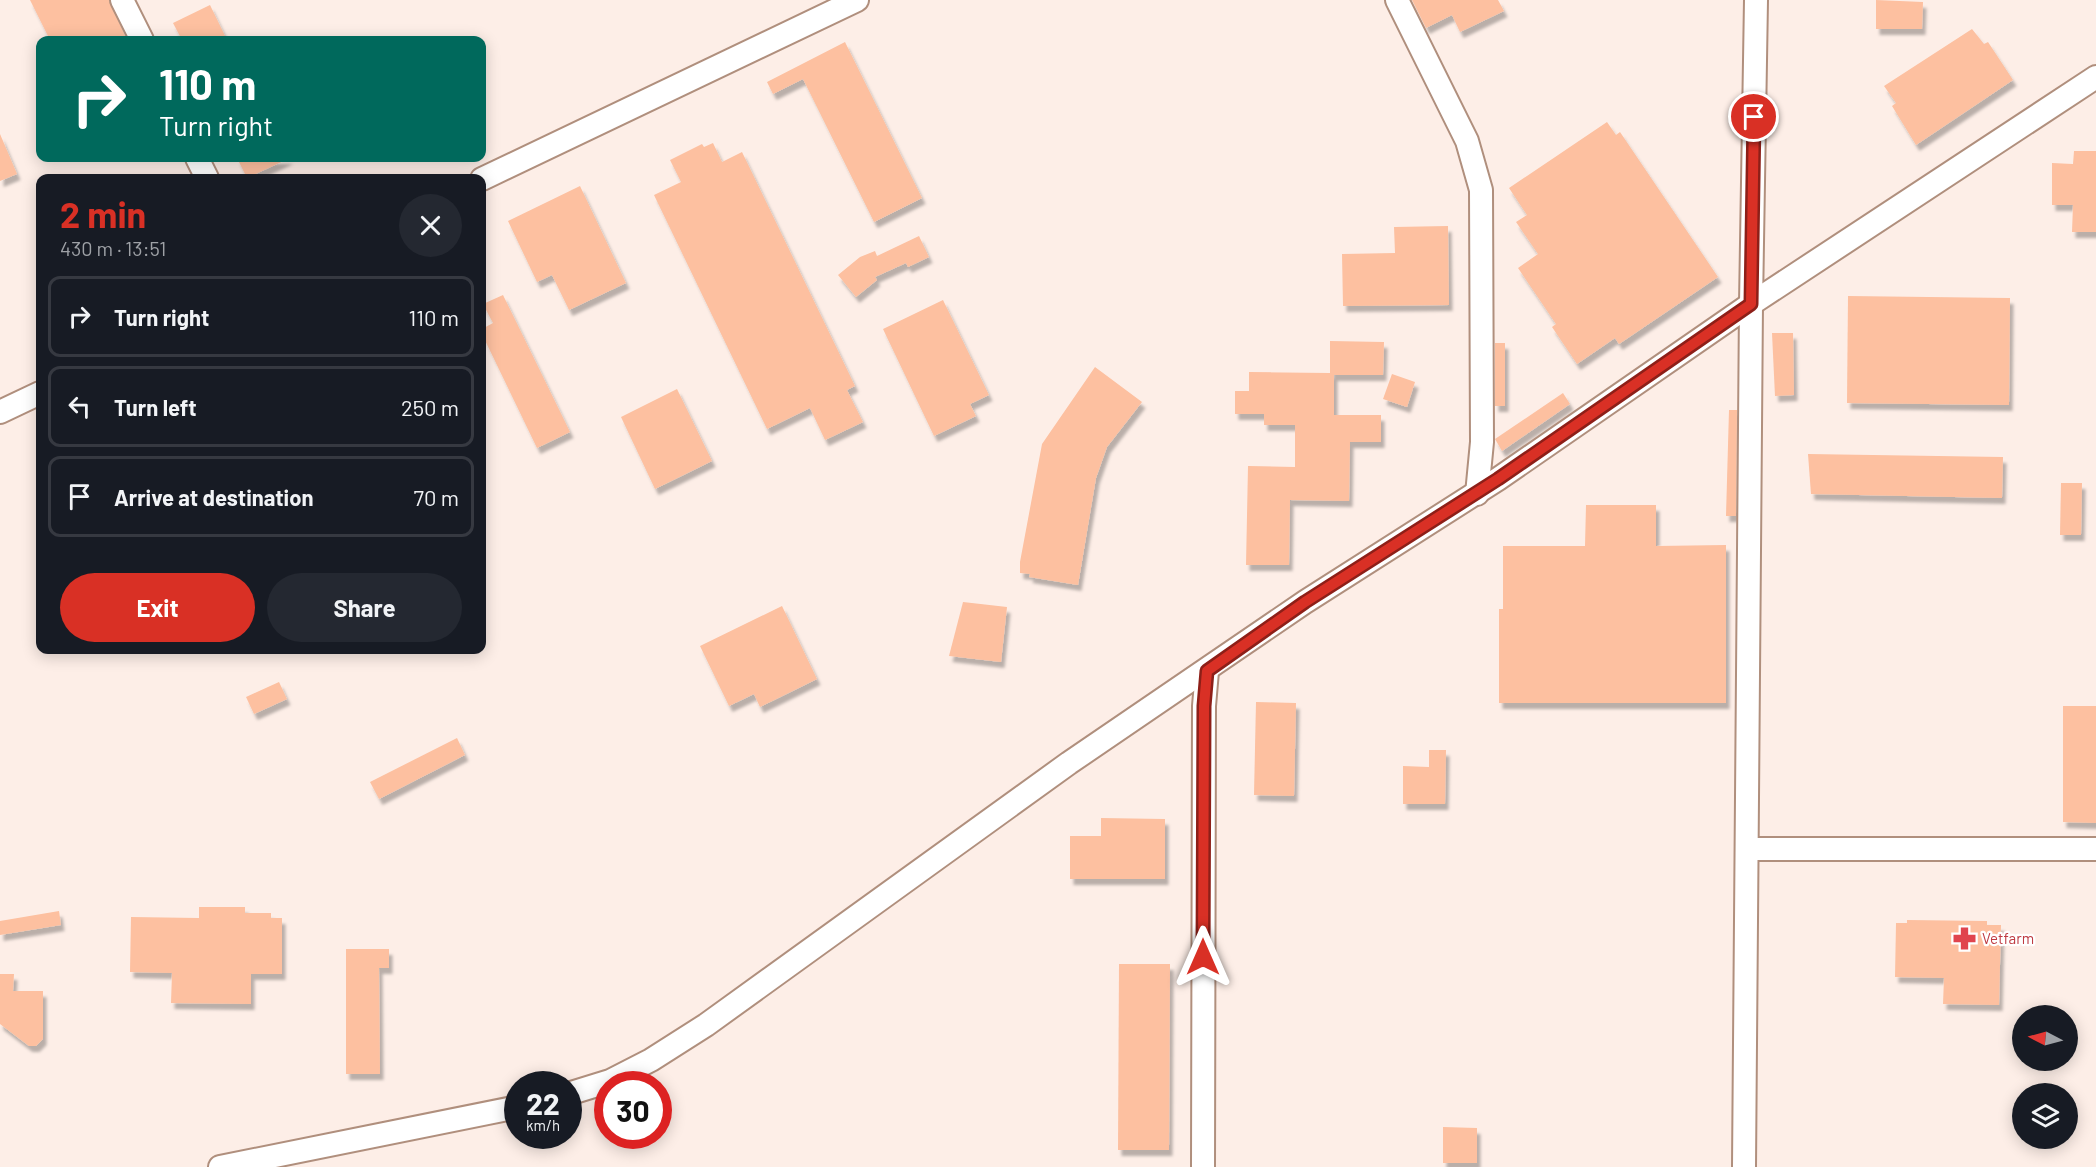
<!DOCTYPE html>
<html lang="en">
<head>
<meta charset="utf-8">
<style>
	:root { --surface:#171b24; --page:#242831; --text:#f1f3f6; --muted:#9ea1a6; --line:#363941; --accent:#d93025 }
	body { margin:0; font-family:Barlow,sans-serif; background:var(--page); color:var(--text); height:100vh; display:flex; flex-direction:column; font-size:22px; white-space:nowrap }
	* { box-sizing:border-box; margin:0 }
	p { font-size:20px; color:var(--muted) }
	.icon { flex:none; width:33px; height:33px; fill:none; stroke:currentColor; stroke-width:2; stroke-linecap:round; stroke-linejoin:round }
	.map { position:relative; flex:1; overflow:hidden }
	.panel { position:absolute; left:36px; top:174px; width:450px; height:480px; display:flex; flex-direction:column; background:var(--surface); border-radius:12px; box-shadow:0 3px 15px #0003 }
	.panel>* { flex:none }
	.top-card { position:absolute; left:36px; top:36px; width:450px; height:126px; border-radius:12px; box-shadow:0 3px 15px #0003; background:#00695c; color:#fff; overflow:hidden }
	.needle { width:39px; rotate:276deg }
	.tools { position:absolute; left:2012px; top:1005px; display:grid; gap:12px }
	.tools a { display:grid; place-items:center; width:66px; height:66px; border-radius:50%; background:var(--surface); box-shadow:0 3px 15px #0003; font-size:30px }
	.speed { position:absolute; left:504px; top:1071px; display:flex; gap:12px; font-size:30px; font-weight:700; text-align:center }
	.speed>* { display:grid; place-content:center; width:78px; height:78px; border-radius:50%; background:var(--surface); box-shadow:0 3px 15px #0003; line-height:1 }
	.speed small { font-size:15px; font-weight:400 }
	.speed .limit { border:9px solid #d22; background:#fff; color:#111 }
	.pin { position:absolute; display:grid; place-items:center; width:51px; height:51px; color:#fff; margin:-26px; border:3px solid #fff; border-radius:50%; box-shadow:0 2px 6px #0007 }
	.me { position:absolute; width:66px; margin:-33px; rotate:0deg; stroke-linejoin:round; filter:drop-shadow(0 0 4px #0008) }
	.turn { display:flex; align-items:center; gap:21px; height:126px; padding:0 24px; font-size:27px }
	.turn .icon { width:78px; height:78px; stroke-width:2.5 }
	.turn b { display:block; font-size:42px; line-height:51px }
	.round { display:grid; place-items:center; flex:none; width:63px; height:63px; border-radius:32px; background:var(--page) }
	.head { display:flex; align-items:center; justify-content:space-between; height:102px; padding:0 24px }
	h1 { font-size:36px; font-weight:700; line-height:45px; color:var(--accent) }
	.primary-button { display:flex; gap:12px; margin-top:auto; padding:12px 24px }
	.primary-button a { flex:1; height:69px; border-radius:36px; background:var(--accent); color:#fff; font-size:24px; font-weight:700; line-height:69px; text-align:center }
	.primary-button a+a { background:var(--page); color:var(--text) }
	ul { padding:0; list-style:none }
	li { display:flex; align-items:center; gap:18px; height:81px; margin:0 12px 9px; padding:0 12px; border:3px solid var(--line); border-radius:12px }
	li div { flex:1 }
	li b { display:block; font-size:22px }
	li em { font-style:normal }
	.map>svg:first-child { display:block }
	.building { fill:#fdc0a0; filter:url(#shadow) }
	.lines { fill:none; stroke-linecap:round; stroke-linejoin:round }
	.minor-casing { stroke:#b08f7d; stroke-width:26 }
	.minor { stroke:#fff; stroke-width:22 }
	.route-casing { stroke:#8d1f18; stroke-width:15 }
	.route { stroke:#d93025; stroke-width:10 }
	.labels { text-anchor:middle; stroke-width:4.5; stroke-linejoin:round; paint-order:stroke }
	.health-label { font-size:15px; fill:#be3a42; stroke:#fff; text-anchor:start }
</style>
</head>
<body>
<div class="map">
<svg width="2096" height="1167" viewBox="0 0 2096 1167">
	<defs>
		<filter id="shadow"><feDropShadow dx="3.5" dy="6" stdDeviation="1.5" flood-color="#0004"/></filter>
	</defs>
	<rect width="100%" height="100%" fill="#fdeee7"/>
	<!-- building -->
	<g class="building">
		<polygon points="30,0 109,0 127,40 50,40"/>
		<polygon points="1412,0 1498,0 1504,11 1460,32 1452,15 1426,28"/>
		<polygon points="1876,0 1923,2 1922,29 1876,29"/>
		<polygon points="210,5 227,40 182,40 173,23"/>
		<polygon points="1972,29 1984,44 1988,42 2013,80 1916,145 1892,106 1896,103 1884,86"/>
		<polygon points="845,42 922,198 874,222 803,79 773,94 767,82"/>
		<polygon points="1607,122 1616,135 1620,132 1718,277 1619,344 1615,338 1577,364 1552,327 1556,324 1518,268 1538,254 1516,222 1527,215 1509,188"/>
		<polygon points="0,134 17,174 0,181"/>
		<polygon points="713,143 722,162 742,152 855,386 847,390 863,422 825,440 810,408 767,429 654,195 681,182 670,160 702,144 704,147"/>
		<polygon points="2074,151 2096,151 2096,232 2072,232 2073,205 2052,205 2052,163 2073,164"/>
		<polygon points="237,158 290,158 247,178"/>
		<polygon points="580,186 626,283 569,310 552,275 537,282 508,221"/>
		<polygon points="1448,226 1449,305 1343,306 1342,254 1395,253 1394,227"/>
		<polygon points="919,236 929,257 908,267 906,263 875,277 877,280 856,297 838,275 860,257 875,251 877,256"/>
		<polygon points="503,295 570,432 537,448 482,334 482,329 493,323 483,304"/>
		<polygon points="1848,296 2010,298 2009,405 1847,403"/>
		<polygon points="943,300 989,395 970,404 976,416 934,436 883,329"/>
		<polygon points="1772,333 1793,333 1794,395 1775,396"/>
		<polygon points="1330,341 1384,342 1383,375 1334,375 1334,415 1381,415 1381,442 1350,442 1349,501 1290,500 1289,565 1246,565 1248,466 1295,467 1295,425 1264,425 1264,414 1235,414 1235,391 1249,391 1249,372 1330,373"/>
		<rect x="1495" y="343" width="10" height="63"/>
		<polygon points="1095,367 1142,402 1107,447 1096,478 1078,585 1029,577 1030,574 1020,573 1020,562 1042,444"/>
		<polygon points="1392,374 1415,382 1407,407 1383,399"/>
		<polygon points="677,389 712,461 655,489 621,417"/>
		<polygon points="1563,393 1570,404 1502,451 1495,439"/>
		<polygon points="1729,410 1737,410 1736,516 1726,516"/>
		<polygon points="1808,454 2003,457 2002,498 1811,494"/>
		<polygon points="2061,483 2082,483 2081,535 2060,535"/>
		<polygon points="1586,505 1656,505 1656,546 1726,545 1726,703 1499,703 1499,609 1503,609 1503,546 1585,546"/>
		<polygon points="963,602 1007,607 1001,662 949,656"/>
		<polygon points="782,606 817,679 760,707 754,694 729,706 700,646"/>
		<polygon points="279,682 287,699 254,714 246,697"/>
		<polygon points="1256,702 1296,703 1294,796 1254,795"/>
		<polygon points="2063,706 2096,706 2096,823 2063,822"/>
		<polygon points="457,738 465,755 379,799 370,782"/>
		<polygon points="1429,750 1446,750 1445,804 1403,804 1403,766 1429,767"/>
		<polygon points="1101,818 1165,819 1165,879 1070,879 1070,836 1101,836"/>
		<polygon points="199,907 245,907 245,913 271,913 271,918 282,918 282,974 251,974 251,1004 171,1003 172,973 130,972 131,917 199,918"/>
		<polygon points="59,911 61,925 0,935 0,921"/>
		<polygon points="1907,920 1987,921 1987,925 2001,925 1999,1005 1943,1004 1944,978 1895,977 1896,923 1907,923"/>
		<polygon points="346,949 389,949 389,968 379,968 380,1074 346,1074"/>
		<polygon points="1119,964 1170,964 1169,1150 1118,1150"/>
		<polygon points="0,974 14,974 13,991 43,991 43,1039 36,1046 29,1046 0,1024"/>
		<polygon points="1443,1127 1477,1128 1477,1163 1443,1163"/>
	</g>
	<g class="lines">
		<defs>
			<g id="minor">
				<polyline points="122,0 142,40"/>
				<polyline points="1397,0 1467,141 1481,190 1482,442 1477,494"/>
				<polyline points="197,158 207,178"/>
				<polyline points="482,179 857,0"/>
				<polyline points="0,412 40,393"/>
				<polyline points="1748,849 2096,849"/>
				<polyline points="568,1094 610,1081 651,1060 706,1025 1069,763 1305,602 1498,479 1751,304 2096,77"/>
				<polyline points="220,1167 518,1107"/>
				<polyline points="1203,1167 1204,706 1207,671"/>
				<polyline points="1744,1167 1751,304 1756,0"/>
			</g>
		</defs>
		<!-- minor casing -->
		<use href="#minor" class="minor-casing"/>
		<!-- minor -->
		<use href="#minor" class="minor"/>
	</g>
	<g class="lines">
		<defs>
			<polyline id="route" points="1203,957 1204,706 1207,671 1305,602 1498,479 1751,304 1754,117"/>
		</defs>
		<!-- route casing -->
		<use href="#route" class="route-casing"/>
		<!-- route -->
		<use href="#route" class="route"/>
	</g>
	<!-- icons -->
	<defs>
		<symbol id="pharmacy-bare" viewBox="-9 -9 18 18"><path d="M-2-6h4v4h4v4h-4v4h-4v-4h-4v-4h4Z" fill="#e0444e" stroke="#fff" stroke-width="2.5" paint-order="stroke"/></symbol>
	</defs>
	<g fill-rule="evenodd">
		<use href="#pharmacy-bare" x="1948" y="922" width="33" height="33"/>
	</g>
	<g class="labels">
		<!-- health labels -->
		<g class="health-label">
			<text x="1982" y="944">Vetfarm</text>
		</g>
	</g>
</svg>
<div class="tools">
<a><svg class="needle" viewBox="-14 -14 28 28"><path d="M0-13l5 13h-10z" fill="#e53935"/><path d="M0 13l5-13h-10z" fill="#9ea1a6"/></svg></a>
<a><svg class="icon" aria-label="layers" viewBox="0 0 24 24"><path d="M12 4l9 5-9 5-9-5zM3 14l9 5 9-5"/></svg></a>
</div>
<div class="speed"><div>22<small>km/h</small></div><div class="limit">30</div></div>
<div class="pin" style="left:1754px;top:117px;background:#d93025"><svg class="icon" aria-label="arrive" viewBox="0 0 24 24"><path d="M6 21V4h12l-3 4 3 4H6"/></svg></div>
<svg class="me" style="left:1203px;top:957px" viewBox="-20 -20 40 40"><path d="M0-17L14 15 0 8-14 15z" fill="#d93025" stroke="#fff" stroke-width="4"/></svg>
<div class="top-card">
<div class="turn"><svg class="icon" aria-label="right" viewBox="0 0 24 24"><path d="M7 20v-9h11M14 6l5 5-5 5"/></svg><div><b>110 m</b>Turn right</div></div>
</div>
<section class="panel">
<div class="head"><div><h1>2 min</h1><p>430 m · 13:51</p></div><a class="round"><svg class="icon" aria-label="close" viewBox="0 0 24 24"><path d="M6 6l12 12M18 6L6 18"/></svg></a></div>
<ul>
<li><svg class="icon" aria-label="right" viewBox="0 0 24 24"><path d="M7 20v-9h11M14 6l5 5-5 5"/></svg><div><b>Turn right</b></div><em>110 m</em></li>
<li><svg class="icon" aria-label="left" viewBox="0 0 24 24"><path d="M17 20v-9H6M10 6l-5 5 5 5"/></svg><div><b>Turn left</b></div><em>250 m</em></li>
<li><svg class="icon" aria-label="arrive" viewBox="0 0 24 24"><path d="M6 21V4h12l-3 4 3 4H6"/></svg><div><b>Arrive at destination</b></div><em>70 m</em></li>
</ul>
<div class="primary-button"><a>Exit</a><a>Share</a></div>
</section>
</div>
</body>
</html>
